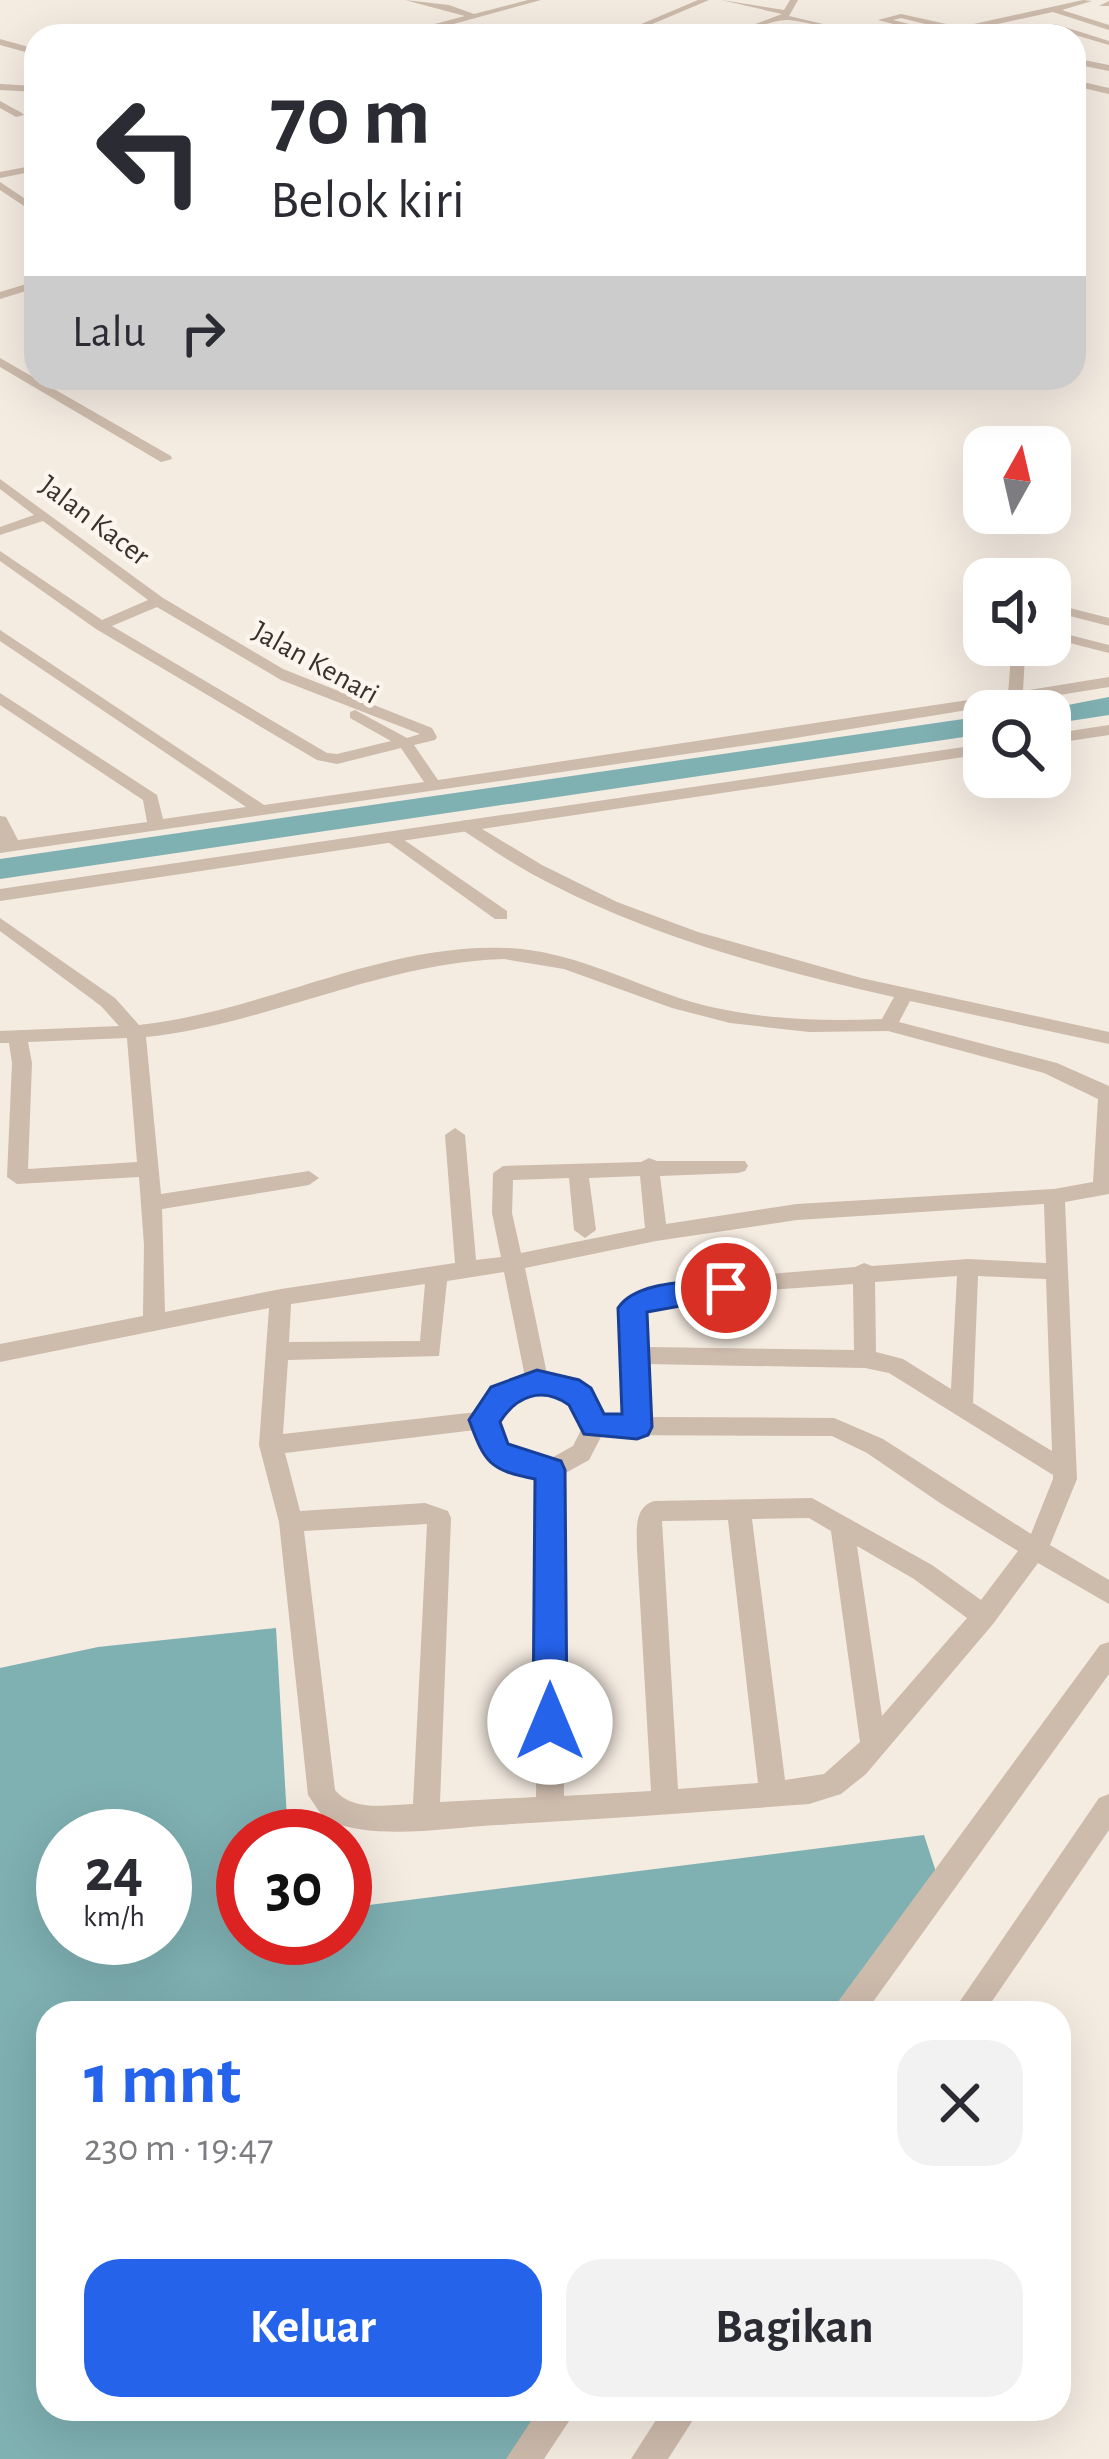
<!DOCTYPE html>
<html lang="id">
<head>
<meta charset="utf-8">
<style>
	:root { --surface:#fff; --page:#f2f2f3; --text:#2b2b33; --muted:#7c7c81; --accent:#2563eb }
	body { margin:0; font-family:"Alegreya Sans",sans-serif; background:var(--page); color:var(--text); height:100vh; display:flex; flex-direction:column; font-size:45px; white-space:nowrap }
	* { box-sizing:border-box; margin:0 }
	p { font-size:39px; color:var(--muted) }
	.icon { flex:none; width:66px; height:66px; fill:none; stroke:currentColor; stroke-width:2; stroke-linecap:round; stroke-linejoin:round }
	.map { position:relative; flex:1; overflow:hidden }
	.side { position:absolute; left:36px; top:2001px; width:1035px; height:420px; display:flex; flex-direction:column; background:var(--surface); border-radius:36px; box-shadow:0 12px 48px #0002 }
	.side>* { flex:none }
	.hud { position:absolute; left:24px; top:24px; width:1062px; height:366px; border-radius:36px; box-shadow:0 12px 48px #0002; background:#fff; color:var(--text); overflow:hidden }
	.needle { width:78px; rotate:8deg }
	.controls { position:absolute; left:963px; top:426px; display:grid; gap:24px }
	.controls a { display:grid; place-items:center; width:108px; height:108px; border-radius:24px; background:var(--surface); box-shadow:0 12px 48px #0002; font-size:60px }
	.speed { position:absolute; left:36px; top:1809px; display:flex; gap:24px; font-size:60px; font-weight:700; text-align:center }
	.speed>* { display:grid; place-content:center; width:156px; height:156px; border-radius:50%; background:var(--surface); box-shadow:0 12px 48px #0002; line-height:1 }
	.speed small { font-size:30px; font-weight:400 }
	.speed .limit { border:18px solid #d22; background:#fff; color:#111 }
	.pin { position:absolute; display:grid; place-items:center; width:102px; height:102px; color:#fff; margin:-51px; border:6px solid #fff; border-radius:50%; box-shadow:0 3px 12px #0007 }
	.me { position:absolute; width:132px; margin:-66px; rotate:0deg; stroke-linejoin:round; filter:drop-shadow(0 0 9px #0008) }
	.turn { display:flex; align-items:center; gap:42px; height:252px; padding:0 48px; font-size:54px }
	.turn .icon { width:156px; height:156px; stroke-width:2.5 }
	.turn b { display:block; font-size:84px; line-height:102px }
	.then { display:flex; align-items:center; height:114px; padding:0 48px; background:#0003; gap:24px; font-size:45px }
	.round { display:grid; place-items:center; flex:none; width:126px; height:126px; border-radius:36px; background:var(--page) }
	.head { display:flex; align-items:center; justify-content:space-between; height:204px; padding:0 48px }
	h1 { font-size:72px; font-weight:700; line-height:90px; color:var(--accent) }
	.button { display:flex; gap:24px; margin-top:auto; padding:24px 48px }
	.button a { flex:1; height:138px; border-radius:36px; background:var(--accent); color:#fff; font-size:48px; font-weight:700; line-height:138px; text-align:center }
	.button a+a { background:var(--page); color:var(--text) }
	.map>svg:first-child { display:block }
	.water { fill:#7fb0b2; fill-rule:evenodd }
	.lines { fill:none; stroke-linecap:round; stroke-linejoin:round }
	.river { fill:#7fb0b2; fill-rule:evenodd }
	.minor { fill:#cdbbac; fill-rule:evenodd }
	.tertiary { fill:#cdbbac; fill-rule:evenodd }
	.route { fill:#2563eb; stroke:#184099; stroke-width:3 }
	.labels { text-anchor:middle; stroke-width:9; stroke-linejoin:round; paint-order:stroke }
	.far-street-label { font-size:30px; fill:#3b302b; stroke:#fbf5ee }
</style>
</head>
<body>
<div class="map">
<svg width="1109" height="2459" viewBox="0 0 1109 2459">
	<rect width="100%" height="100%" fill="#f4ebe1"/>
	<!-- water -->
	<path class="water" d="M 276,1628 L 288,1836 L 243,1836 L 243,1938 L 345,1938 L 345,1908 L 924,1835 L 939,1881 L 841,2013 L 48,2013 L 48,2409 L 546,2409 L 509,2459 L 0,2459 L 0,1668 L 98,1647 ZM 63,1836 L 165,1836 L 165,1938 L 63,1938 Z"/>
	<g class="lines">
		<!-- river -->
		<g class="river">
			<polygon points="1109,697 1109,715 1050,724 1050,711 1037,711"/>
			<polygon points="984,716 984,734 0,879 0,859"/>
		</g>
		<!-- minor -->
		<g class="minor">
			<polygon points="405,0 449,5 474,14 528,0 541,0 410,36 361,36 364,32 397,34 465,16"/>
			<polygon points="698,0 709,0 624,36 613,36"/>
			<path d="M 721,0 L 784,10 L 790,0 L 798,0 L 789,16 L 874,36 C 845,36 818,23 789,20 C 767,19 746,36 724,36 L 782,14 Z"/>
			<path d="M 1083,0 L 1092,1 L 1062,10 L 1109,25 L 1109,30 L 1053,12 L 952,34 L 954,36 L 939,36 L 878,20 L 901,14 L 960,27 ZM 901,18 L 949,30 L 946,33 L 893,20 Z"/>
			<polygon points="1109,1 1109,6 1099,6"/>
			<polygon points="1055,24 1109,41 1109,45 1055,29 1007,36"/>
			<polygon points="0,39 36,49 36,55 0,45"/>
			<polygon points="1074,58 1109,65 1109,71 1074,64"/>
			<polygon points="1074,80 1109,88 1109,94 1074,86"/>
			<polygon points="0,84 36,86 36,92 0,90"/>
			<polygon points="0,101 22,113 24,115 16,117 0,108"/>
			<polygon points="36,165 36,171 0,178 0,172"/>
			<polygon points="0,182 36,206 36,214 0,190"/>
			<polygon points="36,281 36,288 0,299 0,292"/>
			<polygon points="0,358 171,456 172,459 161,462 0,367"/>
			<path d="M 0,479 L 163,598 L 283,669 L 432,728 L 437,737 L 435,740 L 414,745 L 438,780 L 1008,694 L 1011,656 L 1018,652 L 1025,656 L 1023,691 L 1109,677 L 1109,687 L 783,740 L 0,853 L 0,816 L 6,817 L 18,840 L 147,822 L 143,800 L 0,705 L 0,693 L 157,795 L 163,819 L 246,807 L 0,641 L 0,630 L 264,805 L 424,782 L 401,748 L 337,764 L 317,760 L 96,629 L 0,561 L 0,551 L 102,620 L 148,600 L 43,521 L 0,535 L 0,527 L 34,515 L 0,489 ZM 157,607 L 281,680 L 420,734 L 407,738 L 355,710 L 350,712 L 350,718 L 391,741 L 337,754 L 327,753 L 112,626 Z"/>
			<polygon points="1050,603 1109,618 1109,626 1050,611"/>
			<polygon points="1050,630 1109,645 1109,653 1050,638"/>
			<path d="M 467,820 L 542,865 L 617,902 L 698,932 L 861,978 L 1109,1032 L 1109,1044 L 910,1001 L 899,1022 L 1057,1063 L 1109,1086 L 1109,1194 L 1065,1202 L 1077,1479 L 1050,1545 L 1109,1580 L 1109,1604 L 1038,1563 L 993,1624 L 866,1774 L 841,1794 L 809,1804 C 705,1812 601,1819 497,1825 C 441,1828 379,1841 325,1820 L 308,1795 L 279,1522 L 259,1445 L 269,1308 L 0,1362 L 0,1344 L 143,1316 L 144,1245 L 139,1177 L 17,1184 L 7,1177 L 12,1063 L 9,1043 L 0,1043 L 0,1031 L 119,1026 L 101,1006 L 0,931 L 0,918 L 115,998 L 139,1025 C 263,1012 380,943 506,948 C 568,950 624,980 682,999 C 746,1019 815,1022 882,1019 L 894,997 C 770,969 644,935 532,874 C 508,861 484,844 461,829 L 461,821 ZM 504,959 L 564,969 L 672,1008 L 730,1023 L 809,1032 L 888,1031 L 1044,1073 L 1098,1099 L 1093,1182 L 1054,1189 L 797,1204 L 666,1224 L 660,1176 L 738,1173 L 745,1171 L 748,1166 L 745,1161 L 657,1161 L 649,1158 L 641,1162 L 503,1166 L 493,1173 L 492,1213 L 501,1257 L 476,1260 L 465,1135 L 455,1128 L 445,1135 L 455,1263 L 281,1289 L 165,1312 L 162,1209 L 309,1185 L 319,1178 L 309,1171 L 161,1194 L 146,1037 C 269,1024 379,963 504,959 ZM 127,1038 L 137,1162 L 28,1169 L 32,1063 L 28,1042 ZM 640,1176 L 645,1228 L 521,1253 L 512,1213 L 513,1180 L 569,1178 L 574,1230 L 585,1238 L 596,1230 L 589,1178 ZM 1044,1204 L 1046,1263 L 968,1259 L 872,1266 L 864,1263 L 855,1267 L 769,1274 L 627,1298 L 624,1304 L 625,1417 L 603,1417 C 591,1391 575,1381 547,1374 L 525,1268 L 656,1241 L 797,1220 ZM 504,1272 L 525,1377 L 493,1389 L 477,1412 L 283,1434 L 288,1360 L 439,1356 L 447,1281 ZM 957,1276 L 951,1389 L 903,1359 L 876,1352 L 875,1282 ZM 978,1276 L 1046,1279 L 1052,1451 L 973,1403 ZM 425,1284 L 420,1341 L 289,1342 L 291,1304 ZM 853,1284 L 854,1350 L 647,1347 L 646,1310 L 769,1290 ZM 647,1364 L 865,1368 L 889,1373 L 1053,1475 L 1053,1479 L 1031,1534 L 883,1439 L 834,1418 L 648,1417 ZM 538,1391 C 561,1394 576,1403 583,1426 L 573,1446 L 548,1460 C 521,1456 503,1448 496,1421 L 509,1401 ZM 475,1430 C 488,1461 506,1471 538,1478 L 536,1797 L 440,1802 L 451,1518 L 448,1511 L 425,1503 L 300,1511 L 285,1453 ZM 602,1435 L 832,1436 L 867,1453 L 940,1503 L 1018,1551 L 981,1600 L 932,1565 L 812,1498 L 654,1501 C 633,1508 637,1531 637,1550 L 651,1791 L 564,1796 L 562,1475 L 589,1460 ZM 809,1518 L 831,1531 L 860,1742 L 824,1774 L 785,1780 L 752,1519 ZM 728,1520 L 758,1783 L 678,1789 L 662,1521 ZM 427,1524 L 413,1804 C 387,1805 353,1812 335,1790 L 304,1531 ZM 857,1546 L 914,1579 L 967,1618 L 882,1716 Z"/>
			<polygon points="394,833 507,911 507,919 495,919 388,842 388,834"/>
			<polygon points="1109,1642 1109,1674 865,2013 832,2013 837,2003 1100,1645"/>
			<polygon points="1109,1794 1109,1830 984,2013 952,2013 1099,1798"/>
			<polygon points="539,2409 577,2409 544,2459 506,2459"/>
			<polygon points="663,2409 700,2409 668,2459 631,2459"/>
		</g>
		<!-- tertiary -->
		<g class="tertiary">
			<polygon points="1109,725 1109,735 1050,744 1050,734"/>
			<polygon points="984,744 984,754 0,901 0,889"/>
		</g>
	</g>
	<!-- route -->
	<path class="route" d="M 726,1278 L 740,1288 L 736,1296 L 647,1312 L 652,1427 L 648,1435 L 637,1439 L 584,1434 L 569,1405 C 542,1386 516,1396 500,1422 L 508,1444 L 561,1461 L 565,1470 L 567,1722 L 562,1733 L 550,1738 L 538,1733 L 533,1722 L 535,1479 C 489,1470 485,1463 469,1420 L 491,1387 L 537,1370 L 579,1380 L 591,1388 L 604,1414 L 622,1414 L 618,1308 C 636,1280 695,1282 726,1278 Z"/>
	<g class="labels">
		<!-- far-street labels -->
		<g class="far-street-label">
			<text transform="translate(95 520) rotate(37)" y="10">Jalan Kacer</text>
			<text transform="translate(316 662) rotate(29)" y="10">Jalan Kenari</text>
		</g>
	</g>
</svg>
<div class="controls">
<a><svg class="needle" viewBox="-14 -14 28 28"><path d="M0-13l5 13h-10z" fill="#e53935"/><path d="M0 13l5-13h-10z" fill="#7c7c81"/></svg></a>
<a><svg class="icon" aria-label="sound" viewBox="0 0 24 24"><path d="M4 9h4l5-4v14l-5-4H4zM17 9q2 3 0 6"/></svg></a>
<a><svg class="icon" aria-label="search" viewBox="0 0 24 24"><circle cx="10" cy="10" r="6"/><path d="M15 15l6 6"/></svg></a>
</div>
<div class="speed"><div>24<small>km/h</small></div><div class="limit">30</div></div>
<div class="pin" style="left:726px;top:1288px;background:#d93025"><svg class="icon" aria-label="arrive" viewBox="0 0 24 24"><path d="M6 21V4h12l-3 4 3 4H6"/></svg></div>
<svg class="me" style="left:550px;top:1722px" viewBox="-20 -20 40 40"><circle r="19" fill="#fff"/><path d="M0-13L10 11 0 6-10 11z" fill="#2563eb"/></svg>
<div class="hud">
<div class="turn"><svg class="icon" aria-label="left" viewBox="0 0 24 24"><path d="M17 20v-9H6M10 6l-5 5 5 5"/></svg><div><b>70 m</b>Belok kiri</div></div>
<div class="then">Lalu<svg class="icon" aria-label="right" viewBox="0 0 24 24"><path d="M7 20v-9h11M14 6l5 5-5 5"/></svg></div>
</div>
<section class="side">
<div class="head"><div><h1>1 mnt</h1><p>230 m · 19:47</p></div><a class="round"><svg class="icon" aria-label="close" viewBox="0 0 24 24"><path d="M6 6l12 12M18 6L6 18"/></svg></a></div>
<div class="button"><a>Keluar</a><a>Bagikan</a></div>
</section>
</div>
</body>
</html>
